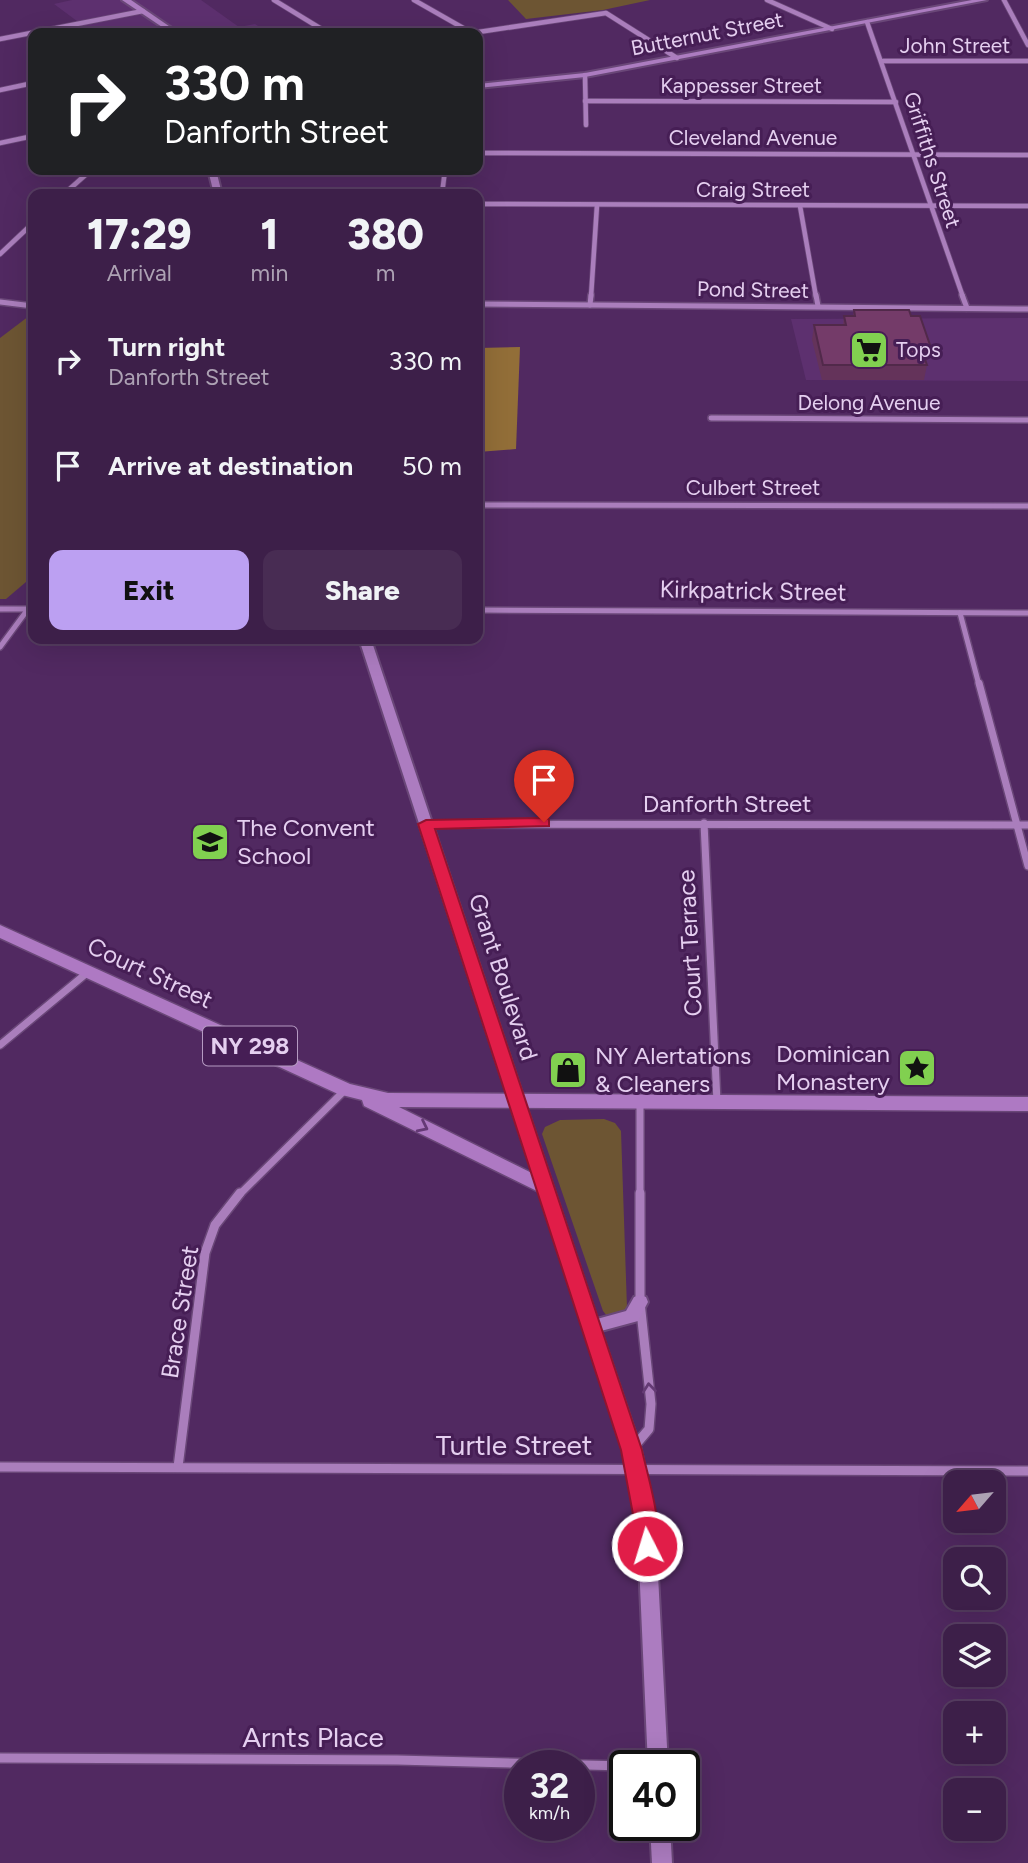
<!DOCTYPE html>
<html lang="en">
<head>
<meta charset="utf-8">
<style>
	:root { --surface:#3d1f49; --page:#482c53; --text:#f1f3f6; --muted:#ada2b4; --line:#563d61; --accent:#bca0f2 }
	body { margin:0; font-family:Figtree,sans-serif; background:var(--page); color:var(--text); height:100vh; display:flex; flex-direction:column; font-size:26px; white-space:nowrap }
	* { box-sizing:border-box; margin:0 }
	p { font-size:23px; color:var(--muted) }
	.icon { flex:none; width:38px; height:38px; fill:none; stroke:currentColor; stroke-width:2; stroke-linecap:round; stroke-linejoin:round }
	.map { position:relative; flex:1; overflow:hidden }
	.drawer { position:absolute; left:28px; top:189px; width:455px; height:455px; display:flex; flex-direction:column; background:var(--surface); border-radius:14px; box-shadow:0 7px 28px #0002,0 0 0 2px var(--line) }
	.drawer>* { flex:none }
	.guide { position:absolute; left:28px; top:28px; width:455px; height:147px; border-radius:14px; box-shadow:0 7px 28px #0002,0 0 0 2px var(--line); background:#202124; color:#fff; overflow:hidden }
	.needle { width:46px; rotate:242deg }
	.tools { position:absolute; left:943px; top:1470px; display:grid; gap:14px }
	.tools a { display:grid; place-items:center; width:63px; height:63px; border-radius:14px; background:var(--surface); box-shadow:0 7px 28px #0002,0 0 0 2px var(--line); font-size:35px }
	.speed { position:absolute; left:504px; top:1750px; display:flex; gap:14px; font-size:35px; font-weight:700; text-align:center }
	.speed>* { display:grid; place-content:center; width:91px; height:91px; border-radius:50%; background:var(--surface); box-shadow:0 7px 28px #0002,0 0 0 2px var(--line); line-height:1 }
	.speed small { font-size:18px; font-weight:400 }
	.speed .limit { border:4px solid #111; border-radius:10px; background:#fff; color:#111 }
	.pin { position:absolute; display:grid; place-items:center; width:60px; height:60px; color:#fff; margin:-72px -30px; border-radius:50% 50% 50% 0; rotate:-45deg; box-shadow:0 0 7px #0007 }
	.pin .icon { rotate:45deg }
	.me { position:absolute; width:77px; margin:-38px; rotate:355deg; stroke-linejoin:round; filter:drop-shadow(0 0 5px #0008) }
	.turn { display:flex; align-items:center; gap:24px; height:147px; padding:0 21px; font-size:32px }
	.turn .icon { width:91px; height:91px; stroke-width:2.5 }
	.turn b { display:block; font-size:49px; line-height:60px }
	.eta { display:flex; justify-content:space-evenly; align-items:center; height:119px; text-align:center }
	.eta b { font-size:42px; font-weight:800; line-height:49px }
	.cta { display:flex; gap:14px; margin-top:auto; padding:14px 21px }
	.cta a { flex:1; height:80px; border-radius:14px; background:var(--accent); color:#111; font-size:28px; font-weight:800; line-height:80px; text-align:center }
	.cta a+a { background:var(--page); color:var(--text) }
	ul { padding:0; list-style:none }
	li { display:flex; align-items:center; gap:21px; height:105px; padding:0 21px }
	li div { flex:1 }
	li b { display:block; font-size:26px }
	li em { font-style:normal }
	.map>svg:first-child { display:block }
	.built { fill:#5d306f }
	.green { fill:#6d5533 }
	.forest { fill:#926e38 }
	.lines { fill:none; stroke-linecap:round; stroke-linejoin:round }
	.street-far3-casing { stroke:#6a4778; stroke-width:6 }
	.street-far2-casing { stroke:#6a4778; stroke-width:8 }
	.street-far1-casing { stroke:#6a4778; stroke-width:10 }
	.street-casing { stroke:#6a4778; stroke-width:12 }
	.secondary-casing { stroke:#6a4778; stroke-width:4 }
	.primary-casing { stroke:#6a4778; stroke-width:3 }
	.street-far3 { stroke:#aa7ebc; stroke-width:4.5 }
	.street-far2 { stroke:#aa7ebc; stroke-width:5 }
	.street-far1 { stroke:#aa7ebc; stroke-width:7 }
	.street { stroke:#aa7ebc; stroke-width:9 }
	.secondary { fill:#ac7cc0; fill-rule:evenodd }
	.primary { fill:#ae79c3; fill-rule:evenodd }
	.wall { fill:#64335a }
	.building { fill:#743b69; stroke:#51294a; stroke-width:2 }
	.oneway { stroke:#653976 }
	.oneway2 { stroke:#643b74 }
	.route { fill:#e11d48; stroke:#92132f; stroke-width:2 }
	.labels { text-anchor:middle; stroke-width:6; stroke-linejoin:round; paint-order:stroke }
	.far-street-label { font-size:21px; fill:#e5cff0; stroke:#461e55 }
	.far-poi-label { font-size:21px; fill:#e5cff0; stroke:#461e55; text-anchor:start }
	.shield { fill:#461e55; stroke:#b59ac2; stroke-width:2 }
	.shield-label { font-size:23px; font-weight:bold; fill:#e5cff0 }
	.street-label { font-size:24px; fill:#e5cff0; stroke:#461e55 }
	.poi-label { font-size:24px; fill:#e5cff0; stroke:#461e55; text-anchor:start }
	.near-street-label { font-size:28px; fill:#e5cff0; stroke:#461e55 }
</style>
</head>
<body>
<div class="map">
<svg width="1028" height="1863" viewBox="0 0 1028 1863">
	<rect width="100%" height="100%" fill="#512961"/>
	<!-- built -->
	<g class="built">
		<polygon points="72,0 201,0 239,27 255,24 269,33 93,33 54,4"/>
		<polygon points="1028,318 1028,381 806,380 791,319"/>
	</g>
	<!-- green -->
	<g class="green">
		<polygon points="508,0 650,0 603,10 526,19"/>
		<polygon points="33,313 33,576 6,599 0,599 0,338"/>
		<polygon points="604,1119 615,1123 621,1131 627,1308 622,1314 607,1316 603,1311 542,1134 545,1127 560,1120"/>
	</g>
	<!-- forest -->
	<polygon class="forest" points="520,347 516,449 478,452 478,348"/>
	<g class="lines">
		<defs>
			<g id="street-far3">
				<polyline points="274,0 328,33"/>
				<polyline points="414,0 472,33"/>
				<polyline points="767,0 832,29"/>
				<polyline points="1004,0 1028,45"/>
				<polyline points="867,22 963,297"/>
				<polyline points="472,33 606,13 677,58"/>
				<polyline points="0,39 143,11"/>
				<polyline points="883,61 1028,61"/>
				<polyline points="585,75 586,125"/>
				<polyline points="0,90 33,83"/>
				<polyline points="585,101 896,102"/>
				<polyline points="0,143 33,136"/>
				<polyline points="478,153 1028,155"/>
				<polyline points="64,194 91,170"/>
				<polyline points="442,194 445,170"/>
				<polyline points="478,204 1028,206"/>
				<polyline points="800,206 816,297"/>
				<polyline points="0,254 33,223"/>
				<polyline points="591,297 597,205"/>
			</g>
			<g id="street-far2">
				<polyline points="816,295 818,306"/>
				<polyline points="962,295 967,308"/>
				<polyline points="0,302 33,306"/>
				<polyline points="478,304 1028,309"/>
				<polyline points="590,305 591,295"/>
				<polyline points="711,418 1028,420"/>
				<polyline points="478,505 1028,506"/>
				<polyline points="0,609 33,609"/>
				<polyline points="478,610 1028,613"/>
				<polyline points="960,613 979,685"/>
				<polyline points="0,647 28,609"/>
			</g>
			<g id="street-far1">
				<polyline points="979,683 1028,866"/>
				<polyline points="704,823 717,1102"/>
				<polyline points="426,824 1028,825"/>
				<polyline points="0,1045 88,972"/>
				<polyline points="640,1101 640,1195"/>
				<polyline points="239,1195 345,1090"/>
			</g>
			<g id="street">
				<polyline points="632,1449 649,1429 651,1404 640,1302 640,1193"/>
				<polyline points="0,1467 1028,1471"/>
				<polyline points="178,1467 205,1253 215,1225 240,1193"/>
				<polyline points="0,1758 397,1760 625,1766"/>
			</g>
			<g id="secondary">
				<polygon points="122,0 131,0 179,33 171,33"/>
				<polygon points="972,0 987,0 585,77 478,88 478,84 585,73"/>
				<polygon points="208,170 216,170 222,194 214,194"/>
				<polygon points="359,639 371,639 597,1319 626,1311 634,1297 640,1295 646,1297 648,1302 638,1321 601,1331 641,1450 655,1518 668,1766 648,1766 637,1518 623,1450"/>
				<polygon points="650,1825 670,1825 672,1863 652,1863"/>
			</g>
			<polygon id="primary" points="0,925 350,1084 388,1093 1028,1097 1028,1111 399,1107 550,1182 553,1187 550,1192 543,1194 364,1106 362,1100 338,1094 0,938"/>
		</defs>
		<!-- street-far3 casing -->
		<use href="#street-far3" class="street-far3-casing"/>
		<!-- street-far2 casing -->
		<use href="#street-far2" class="street-far2-casing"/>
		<!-- street-far1 casing -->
		<use href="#street-far1" class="street-far1-casing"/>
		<!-- street casing -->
		<use href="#street" class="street-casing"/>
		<!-- secondary casing -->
		<use href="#secondary" class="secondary-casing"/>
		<!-- primary casing -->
		<use href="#primary" class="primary-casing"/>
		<!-- street-far3 -->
		<use href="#street-far3" class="street-far3"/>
		<!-- street-far2 -->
		<use href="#street-far2" class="street-far2"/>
		<!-- street-far1 -->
		<use href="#street-far1" class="street-far1"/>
		<!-- street -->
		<use href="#street" class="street"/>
		<!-- secondary -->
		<use href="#secondary" class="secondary"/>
		<!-- primary -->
		<use href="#primary" class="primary"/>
	</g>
	<!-- wall -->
	<polygon class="wall" points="854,310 911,316 930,345 928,360 925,360 927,365 924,380 822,380 812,340 814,325 843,325 844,316 853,316"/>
	<!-- building -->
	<polygon class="building" points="854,310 909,310 911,316 920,316 930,345 920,345 927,365 823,365 814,325 846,325 844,316 855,316"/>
	<!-- one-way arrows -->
	<defs><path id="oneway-chevron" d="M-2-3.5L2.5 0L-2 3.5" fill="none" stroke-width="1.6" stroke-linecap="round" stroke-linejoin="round" transform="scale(1.75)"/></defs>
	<use class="oneway" href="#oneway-chevron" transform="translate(423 1127) rotate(26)"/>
	<use class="oneway2" href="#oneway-chevron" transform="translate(649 1388) rotate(-96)"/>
	<!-- route -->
	<path class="route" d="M 544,818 L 549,819 L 549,826 L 435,829 L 642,1450 C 647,1474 665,1530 655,1552 L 647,1555 L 640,1552 L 621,1450 L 418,824 L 426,820 Z"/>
	<!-- icons -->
	<defs>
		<symbol id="supermarket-square" viewBox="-11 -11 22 22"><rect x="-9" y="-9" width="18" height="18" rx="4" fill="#81d050" stroke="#461e55"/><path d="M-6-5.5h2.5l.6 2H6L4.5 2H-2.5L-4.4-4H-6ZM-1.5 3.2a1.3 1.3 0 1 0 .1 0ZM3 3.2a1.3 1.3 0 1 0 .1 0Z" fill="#111"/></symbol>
		<symbol id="school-square" viewBox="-11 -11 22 22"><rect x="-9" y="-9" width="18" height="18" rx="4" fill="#81d050" stroke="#461e55"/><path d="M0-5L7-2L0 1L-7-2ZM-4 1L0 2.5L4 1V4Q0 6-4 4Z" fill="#111"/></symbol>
		<symbol id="sight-square" viewBox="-11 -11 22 22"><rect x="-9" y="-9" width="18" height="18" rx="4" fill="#81d050" stroke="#461e55"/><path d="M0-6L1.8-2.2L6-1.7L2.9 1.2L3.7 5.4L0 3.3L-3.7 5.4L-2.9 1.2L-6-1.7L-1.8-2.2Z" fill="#111"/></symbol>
		<symbol id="shop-square" viewBox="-11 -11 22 22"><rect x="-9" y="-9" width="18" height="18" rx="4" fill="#81d050" stroke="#461e55"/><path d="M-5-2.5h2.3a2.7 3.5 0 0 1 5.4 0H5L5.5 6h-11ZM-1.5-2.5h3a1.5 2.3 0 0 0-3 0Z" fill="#111"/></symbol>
	</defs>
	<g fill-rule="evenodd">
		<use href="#supermarket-square" x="847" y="328" width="44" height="44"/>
		<use href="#school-square" x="188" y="820" width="44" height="44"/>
		<use href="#sight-square" x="895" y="1046" width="44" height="44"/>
		<use href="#shop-square" x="546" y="1048" width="44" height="44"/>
	</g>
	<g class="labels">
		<!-- far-street labels -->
		<g class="far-street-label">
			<text transform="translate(707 34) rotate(-11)" y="7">Butternut Street</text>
			<text x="955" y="53">John Street</text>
			<text x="741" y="93">Kappesser Street</text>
			<text x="753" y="145">Cleveland Avenue</text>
			<text transform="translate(932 160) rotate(72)" y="7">Griffiths Street</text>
			<text x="753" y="197">Craig Street</text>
			<text transform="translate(753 290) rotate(1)" y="7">Pond Street</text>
			<text x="869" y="410">Delong Avenue</text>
			<text x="753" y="495">Culbert Street</text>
		</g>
		<!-- far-poi labels -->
		<g class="far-poi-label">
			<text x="896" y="357">Tops</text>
		</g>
		<!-- shield labels -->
		<rect class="shield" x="203" y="1026.5" width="94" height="39" rx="5"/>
		<g class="shield-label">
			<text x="250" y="1054">NY 298</text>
		</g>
		<!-- street labels -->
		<g class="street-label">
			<text transform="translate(753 591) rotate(1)" y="8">Kirkpatrick Street</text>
			<text x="727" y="812">Danforth Street</text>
			<text transform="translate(690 943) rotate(-93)" y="8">Court Terrace</text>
			<text transform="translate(150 973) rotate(25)" y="8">Court Street</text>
			<text transform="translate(503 977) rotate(72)" y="8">Grant Boulevard</text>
			<text transform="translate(180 1312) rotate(-81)" y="8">Brace Street</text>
		</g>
		<!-- poi labels -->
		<g class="poi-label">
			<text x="237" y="836">The Convent<tspan x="237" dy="28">School</tspan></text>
			<text x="890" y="1062" text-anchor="end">Dominican<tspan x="890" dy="28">Monastery</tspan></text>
			<text x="595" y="1064">NY Alertations<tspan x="595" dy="28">&amp; Cleaners</tspan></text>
		</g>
		<!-- near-street labels -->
		<g class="near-street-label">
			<text x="514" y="1455">Turtle Street</text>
			<text x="313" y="1747">Arnts Place</text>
		</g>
	</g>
</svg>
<div class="tools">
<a><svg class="needle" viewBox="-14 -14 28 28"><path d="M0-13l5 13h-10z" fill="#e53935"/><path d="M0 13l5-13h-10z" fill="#ada2b4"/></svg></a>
<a><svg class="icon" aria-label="search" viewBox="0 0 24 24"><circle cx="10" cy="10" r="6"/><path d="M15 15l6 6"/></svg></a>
<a><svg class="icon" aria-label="layers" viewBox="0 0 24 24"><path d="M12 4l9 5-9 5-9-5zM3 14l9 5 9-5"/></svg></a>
<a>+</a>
<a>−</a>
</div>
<div class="speed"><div>32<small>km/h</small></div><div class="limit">40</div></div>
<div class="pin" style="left:544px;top:822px;background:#d93025"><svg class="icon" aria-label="arrive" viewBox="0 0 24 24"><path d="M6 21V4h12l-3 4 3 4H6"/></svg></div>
<svg class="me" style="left:647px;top:1546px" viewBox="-20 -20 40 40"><circle r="17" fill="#e11d48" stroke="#fff" stroke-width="3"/><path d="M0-11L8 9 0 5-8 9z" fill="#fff"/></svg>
<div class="guide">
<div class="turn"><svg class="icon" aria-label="right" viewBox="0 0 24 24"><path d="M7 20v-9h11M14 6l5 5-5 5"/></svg><div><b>330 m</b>Danforth Street</div></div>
</div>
<section class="drawer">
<div class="eta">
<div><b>17:29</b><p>Arrival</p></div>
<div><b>1</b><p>min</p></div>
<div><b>380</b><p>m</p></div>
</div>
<ul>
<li><svg class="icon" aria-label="right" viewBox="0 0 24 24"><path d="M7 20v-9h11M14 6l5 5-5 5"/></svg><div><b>Turn right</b><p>Danforth Street</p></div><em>330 m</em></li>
<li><svg class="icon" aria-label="arrive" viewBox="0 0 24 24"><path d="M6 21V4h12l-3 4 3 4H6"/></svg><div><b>Arrive at destination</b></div><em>50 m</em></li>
</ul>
<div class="cta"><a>Exit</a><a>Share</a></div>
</section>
</div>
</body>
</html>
